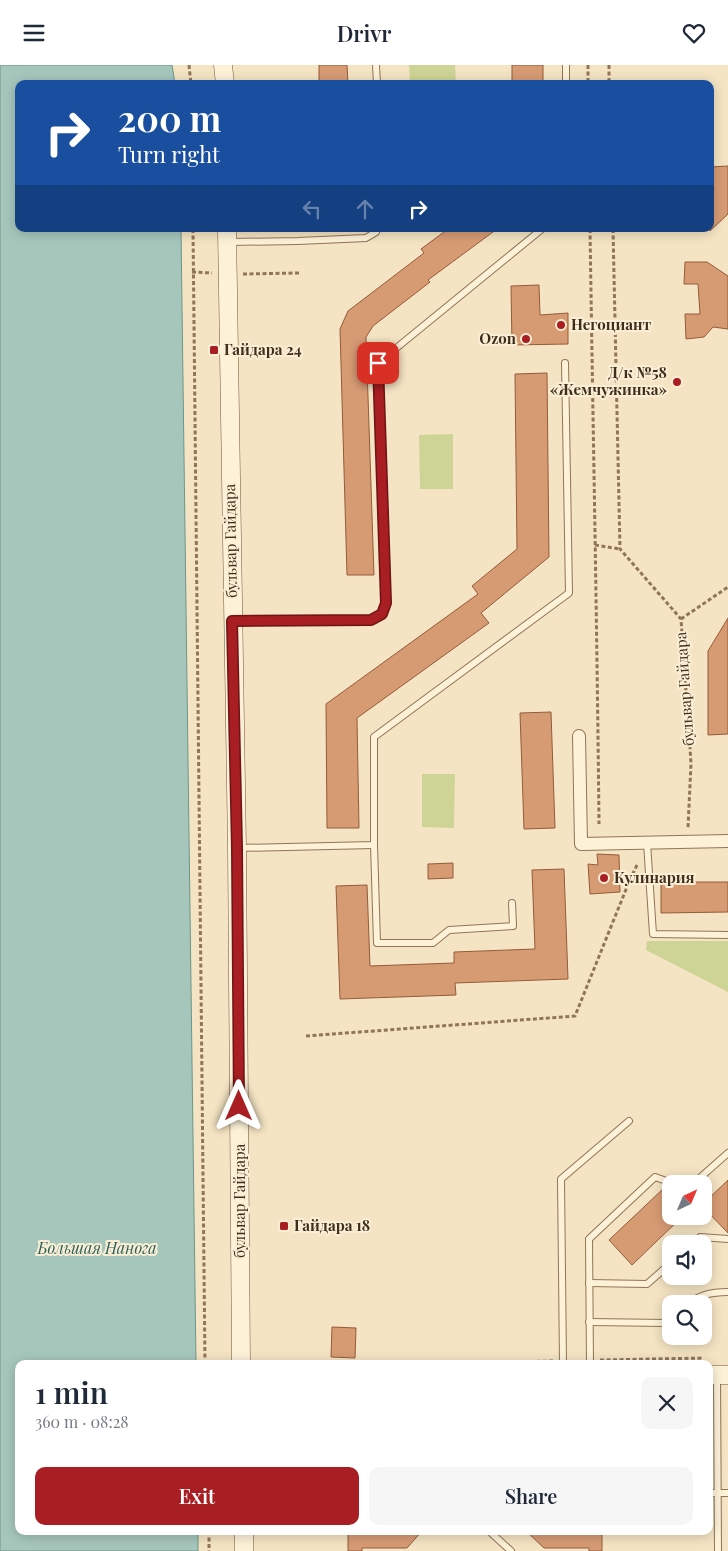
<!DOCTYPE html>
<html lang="en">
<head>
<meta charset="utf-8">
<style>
	:root { --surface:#fff; --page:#f6f6f7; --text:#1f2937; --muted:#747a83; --accent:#a91e22 }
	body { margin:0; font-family:"Playfair Display",serif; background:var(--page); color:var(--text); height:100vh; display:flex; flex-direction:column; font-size:19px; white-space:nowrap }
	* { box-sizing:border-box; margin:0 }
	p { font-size:16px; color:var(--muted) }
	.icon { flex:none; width:28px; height:28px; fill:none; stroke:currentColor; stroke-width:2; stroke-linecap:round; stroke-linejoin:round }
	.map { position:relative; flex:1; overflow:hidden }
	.details { position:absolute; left:15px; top:1295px; width:698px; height:175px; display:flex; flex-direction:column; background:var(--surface); border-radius:10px; box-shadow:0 2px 12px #0003 }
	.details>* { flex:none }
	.guide { position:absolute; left:15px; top:15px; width:699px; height:152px; border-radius:10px; box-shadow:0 2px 12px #0003; background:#1a4fa0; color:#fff; overflow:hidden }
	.needle { width:32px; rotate:44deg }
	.fabs { position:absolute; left:662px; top:1110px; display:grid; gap:10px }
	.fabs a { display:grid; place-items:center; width:50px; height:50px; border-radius:10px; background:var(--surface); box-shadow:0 2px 12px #0003; font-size:25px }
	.pin { position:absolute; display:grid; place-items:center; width:42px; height:42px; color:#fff; margin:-21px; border-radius:10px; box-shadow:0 2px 8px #0006 }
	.me { position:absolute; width:55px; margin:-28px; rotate:0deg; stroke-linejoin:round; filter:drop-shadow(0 0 4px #0008) }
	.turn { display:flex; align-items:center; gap:18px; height:105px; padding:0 20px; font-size:22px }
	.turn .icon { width:65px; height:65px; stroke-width:2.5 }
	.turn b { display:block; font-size:35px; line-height:42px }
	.lanes { display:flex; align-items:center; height:48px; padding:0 20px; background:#0003; justify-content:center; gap:25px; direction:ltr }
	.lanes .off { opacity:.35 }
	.round { display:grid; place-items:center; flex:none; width:52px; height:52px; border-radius:10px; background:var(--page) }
	.headline { display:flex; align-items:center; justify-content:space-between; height:85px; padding:0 20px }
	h1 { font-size:30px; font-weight:600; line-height:38px }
	.primary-button { display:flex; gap:10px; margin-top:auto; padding:10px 20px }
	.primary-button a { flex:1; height:58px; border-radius:10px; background:var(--accent); color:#fff; font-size:20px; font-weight:600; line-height:58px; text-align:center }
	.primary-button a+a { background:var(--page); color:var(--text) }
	header { display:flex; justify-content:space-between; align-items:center; height:65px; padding:0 20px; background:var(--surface); font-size:22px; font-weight:600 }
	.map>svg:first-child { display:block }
	.green { fill:#ced495 }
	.water { fill:#a6c6bc; stroke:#6b968a }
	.building { fill:#d79b74; stroke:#945b39 }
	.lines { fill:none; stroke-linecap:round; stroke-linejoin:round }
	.lane-casing { stroke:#917557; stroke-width:8 }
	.street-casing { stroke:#917557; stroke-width:14 }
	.secondary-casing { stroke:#73553a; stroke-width:19 }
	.path { stroke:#917557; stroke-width:3; stroke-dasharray:4 2.5; stroke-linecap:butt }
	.lane { stroke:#fdf1d8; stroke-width:6 }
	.street { stroke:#fdf1d8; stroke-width:12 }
	.secondary { stroke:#fdf1d8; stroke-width:18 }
	.route-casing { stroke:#6e1416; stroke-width:12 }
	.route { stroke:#a91e22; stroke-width:9 }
	.poi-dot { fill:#a91e22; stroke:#faeed4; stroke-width:2 }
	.labels { text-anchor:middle; stroke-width:4; stroke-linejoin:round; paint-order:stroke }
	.poi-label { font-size:15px; font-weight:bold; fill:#3f2d1d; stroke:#faeed4; text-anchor:start }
	.street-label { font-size:15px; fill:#3f2d1d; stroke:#faeed4 }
	.water-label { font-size:16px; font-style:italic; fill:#2a615c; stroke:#faeed4 }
</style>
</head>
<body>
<header><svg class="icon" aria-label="menu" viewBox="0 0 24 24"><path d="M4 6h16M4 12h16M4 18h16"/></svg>Drivr<svg class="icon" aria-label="heart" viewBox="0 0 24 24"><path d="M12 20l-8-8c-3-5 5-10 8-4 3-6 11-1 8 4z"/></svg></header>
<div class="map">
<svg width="728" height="1486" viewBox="0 0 728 1486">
	<rect width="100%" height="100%" fill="#f4e4c3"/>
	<!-- green -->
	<g class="green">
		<polygon points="409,0 455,0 456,19 410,19"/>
		<polygon points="453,369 453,424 420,424 419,370"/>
		<polygon points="422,709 455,709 454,763 422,762"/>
		<polygon points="647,876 728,876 728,927 646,885"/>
	</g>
	<!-- water -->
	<polygon class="water" points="0,0 172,0 175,19 19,19 19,164 181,164 196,1299 19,1299 19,1466 198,1466 198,1486 0,1486"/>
	<!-- building -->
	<g class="building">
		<polygon points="319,0 347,0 348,19 319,19"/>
		<rect x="512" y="0" width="31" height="19"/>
		<polygon points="728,101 728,149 710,166 710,102"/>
		<polygon points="448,164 497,164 428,215 430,217 373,261 366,272 374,510 347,510 340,264 348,246 424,188 421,184"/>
		<polygon points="685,197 707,197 728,211 728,264 713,262 704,272 686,274 685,249 700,249 698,219 684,219"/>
		<polygon points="539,220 540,250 568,248 568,279 512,280 511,221"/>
		<polygon points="547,308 549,492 481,548 489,558 357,653 359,763 327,763 326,639 478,529 472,521 517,484 515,309"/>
		<polygon points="728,553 728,669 708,670 708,586"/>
		<polygon points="551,647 555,763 524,764 520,648"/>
		<polygon points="597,789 619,790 620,827 590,829 588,799 598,800"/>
		<polygon points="453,798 453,813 428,814 428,799"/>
		<polygon points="564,804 568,914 455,918 456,930 340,934 336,821 367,820 370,901 454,898 454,887 535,884 532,805"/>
		<polygon points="661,817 728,817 728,847 661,848"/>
		<polygon points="728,1115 728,1168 704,1143 704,1138"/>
		<polygon points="664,1123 671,1131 671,1151 683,1151 632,1200 609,1175"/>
		<polygon points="332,1262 356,1263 355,1293 331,1292"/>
		<polygon points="348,1466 422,1466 407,1483 362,1483 362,1486 348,1486"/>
		<polygon points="526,1466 602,1466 602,1486 589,1486 589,1483 544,1483"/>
	</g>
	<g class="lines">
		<defs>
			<g id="lane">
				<polyline points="376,0 377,19"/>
				<polyline points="566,0 566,19"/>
				<polyline points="229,177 298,176 366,173 376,167 377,164"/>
				<polyline points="234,556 371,555 383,549 386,538 378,298 542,164"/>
				<polyline points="647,778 653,869 728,870"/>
				<polyline points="374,780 377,878 433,878 449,865 513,861 512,838"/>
				<polyline points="238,783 374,780 374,672 569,528 565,298"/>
				<polyline points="693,1119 728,1088"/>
				<polyline points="693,1179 700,1172 728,1174"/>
				<polyline points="589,1218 647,1219 671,1198"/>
				<path d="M 689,1239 C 699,1229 714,1227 728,1227"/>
				<polyline points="589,1257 668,1258 671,1255"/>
				<polyline points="563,1299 561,1114 629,1056"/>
				<polyline points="590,1299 589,1174 655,1112 675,1119"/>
				<polyline points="717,1311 718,1486"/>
				<polyline points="709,1428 728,1428"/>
				<polyline points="489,1466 511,1486"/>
			</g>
			<polyline id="street" points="579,671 581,779 728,776"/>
			<g id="secondary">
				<polyline points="223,0 225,19"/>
				<polyline points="227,164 237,783 241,1299"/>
				<polyline points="709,1310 728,1310"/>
				<polyline points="244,1466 244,1486"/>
			</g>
		</defs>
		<!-- lane casing -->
		<use href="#lane" class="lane-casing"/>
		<!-- street casing -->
		<use href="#street" class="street-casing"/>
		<!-- secondary casing -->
		<use href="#secondary" class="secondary-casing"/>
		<!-- path -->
		<g class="path">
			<polyline points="189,0 191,19"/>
			<polyline points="588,0 588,19"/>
			<polyline points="609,0 609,19"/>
			<polyline points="193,164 205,1299"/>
			<path d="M 590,164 C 593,362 597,560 599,759"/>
			<polyline points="613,164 620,484 681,554 691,698 688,763"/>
			<polyline points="192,207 212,208"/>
			<polyline points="243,209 299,208"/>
			<polyline points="595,480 620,484"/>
			<polyline points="681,554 728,522"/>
			<polyline points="306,971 575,951 629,817 637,800"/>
			<polyline points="600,1295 704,1293"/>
			<polyline points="419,1299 554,1296"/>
			<polyline points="209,1466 209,1486"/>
		</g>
		<!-- lane -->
		<use href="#lane" class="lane"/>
		<!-- street -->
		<use href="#street" class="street"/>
		<!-- secondary -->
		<use href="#secondary" class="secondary"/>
	</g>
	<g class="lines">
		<defs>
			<polyline id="route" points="239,1041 237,783 232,556 371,555 382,549 386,538 378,298"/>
		</defs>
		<!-- route casing -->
		<use href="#route" class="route-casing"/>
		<!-- route -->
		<use href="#route" class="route"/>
	</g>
	<!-- markers -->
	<g class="poi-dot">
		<circle cx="561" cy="260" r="5"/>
		<circle cx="526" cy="274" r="5"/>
		<rect x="209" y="280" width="10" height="10" rx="2.5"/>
		<circle cx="677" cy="317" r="5"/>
		<circle cx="604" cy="813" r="5"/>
		<rect x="279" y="1156" width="10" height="10" rx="2.5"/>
	</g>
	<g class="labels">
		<!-- poi labels -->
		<g class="poi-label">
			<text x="571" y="265">Негоциант</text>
			<text x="516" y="279" text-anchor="end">Ozon</text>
			<text x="224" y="290">Гайдара 24</text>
			<text x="667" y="313" text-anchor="end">Д/к №58<tspan x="667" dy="17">«Жемчужинка»</tspan></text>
			<text x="614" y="818">Кулинария</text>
			<text x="294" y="1166">Гайдара 18</text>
		</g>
		<!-- street labels -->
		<g class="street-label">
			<text transform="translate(231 476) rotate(-91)" y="5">бульвар Гайдара</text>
			<text transform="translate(685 624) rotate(-94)" y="5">бульвар Гайдара</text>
			<text transform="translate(240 1136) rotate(-90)" y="5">бульвар Гайдара</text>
		</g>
		<!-- water labels -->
		<g class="water-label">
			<text x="97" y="1189">Большая Нанога</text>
		</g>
	</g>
</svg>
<div class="fabs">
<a><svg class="needle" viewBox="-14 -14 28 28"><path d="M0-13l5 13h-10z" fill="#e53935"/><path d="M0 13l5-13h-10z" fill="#747a83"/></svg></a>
<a><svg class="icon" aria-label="sound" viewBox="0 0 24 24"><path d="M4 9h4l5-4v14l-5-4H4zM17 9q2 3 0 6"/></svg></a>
<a><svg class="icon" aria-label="search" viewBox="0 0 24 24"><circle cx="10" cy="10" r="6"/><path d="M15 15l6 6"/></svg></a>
</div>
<div class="pin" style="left:378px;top:298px;background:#d93025"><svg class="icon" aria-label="arrive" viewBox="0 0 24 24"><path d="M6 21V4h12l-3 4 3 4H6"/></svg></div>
<svg class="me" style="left:239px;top:1041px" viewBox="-20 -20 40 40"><path d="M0-17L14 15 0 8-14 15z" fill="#a91e22" stroke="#fff" stroke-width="4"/></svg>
<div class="guide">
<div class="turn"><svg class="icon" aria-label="right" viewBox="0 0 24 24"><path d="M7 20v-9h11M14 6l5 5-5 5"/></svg><div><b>200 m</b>Turn right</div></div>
<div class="lanes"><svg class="icon off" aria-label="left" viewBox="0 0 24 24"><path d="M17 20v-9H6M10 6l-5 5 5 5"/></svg><svg class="icon off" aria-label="ahead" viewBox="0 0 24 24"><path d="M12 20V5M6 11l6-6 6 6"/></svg><svg class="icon" aria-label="right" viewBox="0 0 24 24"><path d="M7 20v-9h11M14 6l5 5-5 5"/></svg></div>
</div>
<section class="details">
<div class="headline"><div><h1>1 min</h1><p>360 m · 08:28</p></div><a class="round"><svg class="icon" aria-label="close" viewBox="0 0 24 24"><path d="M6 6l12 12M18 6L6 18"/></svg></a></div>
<div class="primary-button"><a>Exit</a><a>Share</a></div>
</section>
</div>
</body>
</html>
